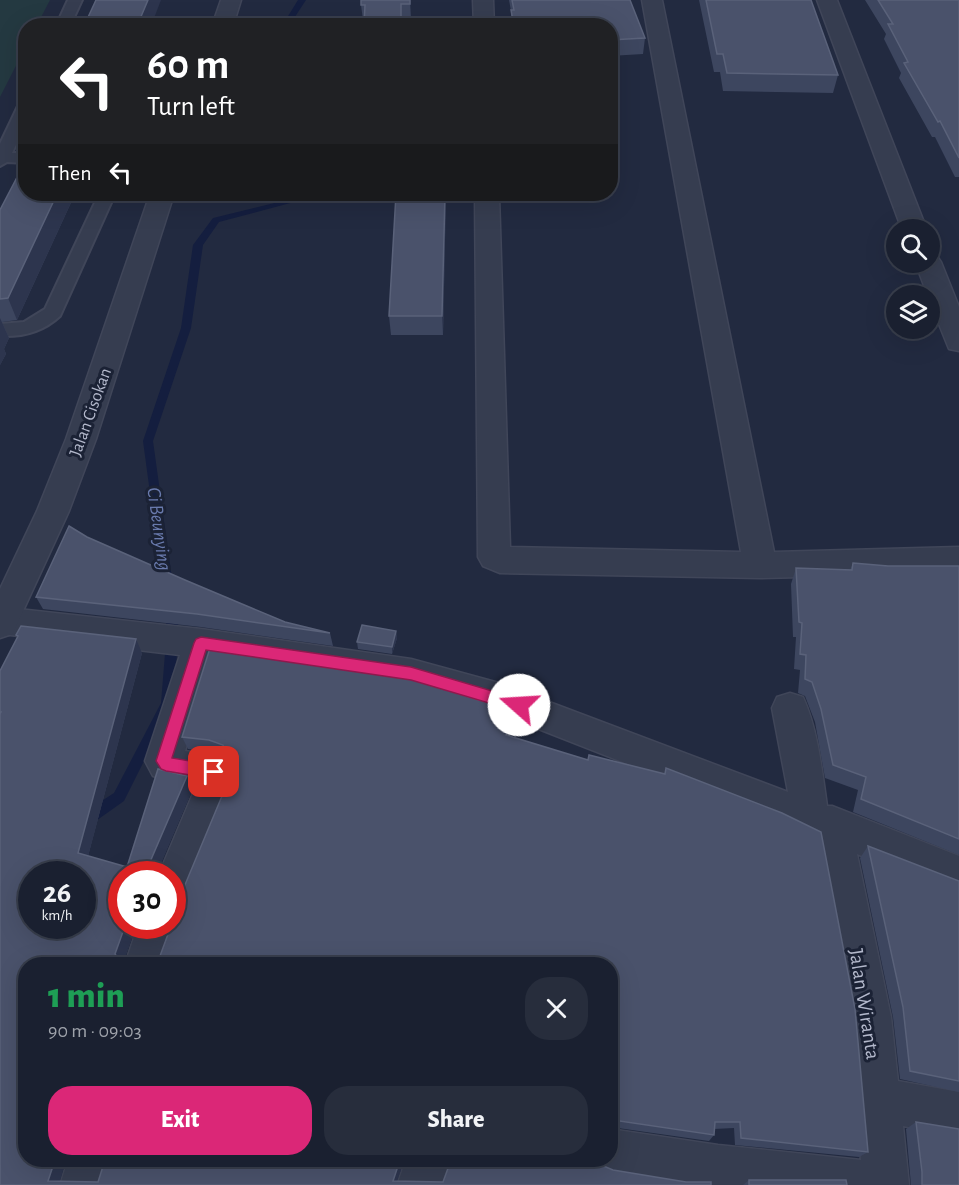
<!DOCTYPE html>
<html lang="en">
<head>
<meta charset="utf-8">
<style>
	:root { --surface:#1a2030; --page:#272d3c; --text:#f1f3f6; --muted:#9fa3ab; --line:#383e4c; --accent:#db2777 }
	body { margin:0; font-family:"Alegreya Sans",sans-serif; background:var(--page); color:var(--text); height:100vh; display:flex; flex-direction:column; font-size:22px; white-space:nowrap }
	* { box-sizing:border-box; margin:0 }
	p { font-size:20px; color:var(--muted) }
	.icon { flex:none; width:33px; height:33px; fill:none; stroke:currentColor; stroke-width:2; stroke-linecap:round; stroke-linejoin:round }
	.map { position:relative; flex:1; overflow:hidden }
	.drawer { position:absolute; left:18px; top:957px; width:600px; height:210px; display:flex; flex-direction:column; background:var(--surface); border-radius:24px; box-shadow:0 6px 24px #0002,0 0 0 2px var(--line) }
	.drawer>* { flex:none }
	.guide { position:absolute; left:18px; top:18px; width:600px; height:183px; border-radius:24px; box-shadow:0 6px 24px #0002,0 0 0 2px var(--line); background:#202124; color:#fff; overflow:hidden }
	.fabs { position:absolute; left:886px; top:219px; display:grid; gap:12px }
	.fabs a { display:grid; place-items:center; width:54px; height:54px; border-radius:50%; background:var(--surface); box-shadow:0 6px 24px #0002,0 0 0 2px var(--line); font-size:30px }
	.speed { position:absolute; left:18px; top:861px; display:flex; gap:12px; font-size:30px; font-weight:700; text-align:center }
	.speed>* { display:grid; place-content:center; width:78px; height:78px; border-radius:50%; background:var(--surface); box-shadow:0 6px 24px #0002,0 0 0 2px var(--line); line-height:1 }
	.speed small { font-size:15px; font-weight:400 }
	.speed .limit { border:9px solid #d22; background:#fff; color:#111 }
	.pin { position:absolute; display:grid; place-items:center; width:51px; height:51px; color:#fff; margin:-26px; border-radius:12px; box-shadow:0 3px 9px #0006 }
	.me { position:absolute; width:66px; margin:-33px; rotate:289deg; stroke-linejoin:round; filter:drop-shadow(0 0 4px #0008) }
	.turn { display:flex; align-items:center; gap:21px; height:126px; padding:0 30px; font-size:27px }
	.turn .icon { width:78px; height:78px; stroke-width:2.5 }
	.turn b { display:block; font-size:42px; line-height:51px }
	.then { display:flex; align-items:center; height:57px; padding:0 30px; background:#0003; gap:12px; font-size:22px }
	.round { display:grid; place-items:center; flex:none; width:63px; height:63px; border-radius:24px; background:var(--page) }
	.head { display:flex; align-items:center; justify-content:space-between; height:102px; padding:0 30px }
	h1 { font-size:36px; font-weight:800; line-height:45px; color:#1e9e55 }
	.cta { display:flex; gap:12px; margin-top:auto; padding:12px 30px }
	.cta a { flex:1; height:69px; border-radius:24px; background:var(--accent); color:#fff; font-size:24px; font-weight:800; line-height:69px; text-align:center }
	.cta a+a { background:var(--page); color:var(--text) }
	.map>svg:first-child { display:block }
	.green { fill:#243941 }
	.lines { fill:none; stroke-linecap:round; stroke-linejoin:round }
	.stream { fill:#141e3f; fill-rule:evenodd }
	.service-casing { stroke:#404659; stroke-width:4 }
	.minor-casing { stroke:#404659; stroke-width:3 }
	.tertiary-casing { stroke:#404659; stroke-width:3 }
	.service { fill:#363d50; fill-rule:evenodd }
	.minor { fill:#363d50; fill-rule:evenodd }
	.tertiary { fill:#363d50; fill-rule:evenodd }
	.wall { fill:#3d465f }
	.shaded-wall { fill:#2d354e }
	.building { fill:#4a526b; stroke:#5a627a; stroke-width:1.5; fill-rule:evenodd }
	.route { fill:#db2777; stroke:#8e194d; stroke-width:1.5 }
	.labels { text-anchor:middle; stroke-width:6; stroke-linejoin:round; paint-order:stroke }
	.street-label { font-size:18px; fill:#b3b8cb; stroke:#1b2235 }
	.water-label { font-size:20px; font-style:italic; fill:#697aad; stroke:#1b2235 }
	.near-street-label { font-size:21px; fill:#b3b8cb; stroke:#1b2235 }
</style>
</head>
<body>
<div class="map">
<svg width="959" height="1185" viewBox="0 0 959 1185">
	<rect width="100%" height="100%" fill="#222a40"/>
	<!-- green -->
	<polygon class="green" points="0,0 50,0 37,25 26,26 25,48 0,97"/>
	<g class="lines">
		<!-- stream -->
		<g class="stream">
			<polygon points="298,0 306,0 289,26 282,26"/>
			<polygon points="311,194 324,194 219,222 203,245 191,328 153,441 173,586 171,589 163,589 143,441 181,328 193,245 213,218"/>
			<polygon points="170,604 174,605 179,629 173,703 124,801 93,823 88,824 83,823 81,818 83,813 114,793 161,703 167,629 164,609 166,605"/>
		</g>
		<defs>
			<g id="service">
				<polygon points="68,0 82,0 70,26 56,26"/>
				<polygon points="26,102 26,124 12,153 26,153 26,163 7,162 0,166 0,144 18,106"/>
				<path d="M 99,194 L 115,194 L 60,316 C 43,332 22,337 0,336 L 0,324 L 24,322 L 45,309 Z"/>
			</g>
			<g id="minor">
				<polygon points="473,0 493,0 494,26 474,26"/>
				<polygon points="642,0 662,0 774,552 959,547 959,573 760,578 500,573 483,566 478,557 475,194 499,194 510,547 741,552"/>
				<polygon points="817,0 837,0 927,230 902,230"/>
				<polygon points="930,254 937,256 941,262 959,307 959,351 949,349 930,302 930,296 928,296 915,262 930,262"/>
				<path d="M 0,607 L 201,629 L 411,659 L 499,683 L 788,792 L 772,708 L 777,697 L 790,693 L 803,697 C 818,730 822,771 827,806 L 832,806 L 959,856 L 959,894 L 857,854 L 891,1017 L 898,1081 L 959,1092 L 959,1136 L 903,1126 L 909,1185 L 682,1185 L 610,1173 L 594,1167 L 591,1160 L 610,1160 L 610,1129 L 718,1145 L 861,1160 L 849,1017 L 816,838 L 495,712 L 411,689 L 213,659 L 185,751 L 214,755 L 227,760 L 235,783 L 186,902 L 172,908 L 172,874 L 159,874 L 196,786 L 153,776 L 145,761 L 180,655 L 2,634 L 0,633 Z"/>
				<polygon points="172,913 178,926 165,964 125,964 138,926 172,926"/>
				<polygon points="68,1160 114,1160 106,1185 60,1185"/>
				<polygon points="406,1160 452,1160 443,1185 397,1185"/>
			</g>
			<g id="tertiary">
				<polygon points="221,0 241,0 233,26 212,26"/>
				<polygon points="150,194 174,194 96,439 69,511 17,624 12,634 0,638 0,589 37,511 66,439"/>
			</g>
		</defs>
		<!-- service casing -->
		<use href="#service" class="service-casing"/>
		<!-- minor casing -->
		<use href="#minor" class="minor-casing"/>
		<!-- tertiary casing -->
		<use href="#tertiary" class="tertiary-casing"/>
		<!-- service -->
		<use href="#service" class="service"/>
		<!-- minor -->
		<use href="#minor" class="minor"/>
		<!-- tertiary -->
		<use href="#tertiary" class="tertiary"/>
	</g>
	<!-- wall -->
	<g class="wall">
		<polygon points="410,0 411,19 402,19 402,26 364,26 365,20 363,20 361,5"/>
		<polygon points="509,0 630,0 645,38 643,54 610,56 610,26 511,26 511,11"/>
		<polygon points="699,0 811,0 838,75 833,93 723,91 720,72 714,72"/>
		<polygon points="865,0 959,0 959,177 955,177 935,137 932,137 899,78 901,73 884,39 886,34"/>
		<polygon points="26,194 75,194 17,320 2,322 9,338 4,349 6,354 0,365 0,210"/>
		<polygon points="396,194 446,194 443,335 391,335 389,316"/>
		<polygon points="87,537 185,580 285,622 330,633 333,646 201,627 43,609 36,597"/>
		<polygon points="853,563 888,566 959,566 959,855 853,812 858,790 825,778 815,722 805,696 798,693 800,670 794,669 796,637 793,637 791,584 796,568 850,570"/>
		<polygon points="396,631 397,638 392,654 358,649 357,642"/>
		<polygon points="16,635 142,653 88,856 127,867 193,788 160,865 163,865 169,874 122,874 122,926 136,926 125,957 160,956 182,892 232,772 227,758 214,753 188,749 182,737 514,722 509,736 588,760 664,774 666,768 868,1152 859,1157 735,1145 734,1128 714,1129 714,1135 709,1141 611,1127 610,1152 610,964 26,964 60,1181 98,1182 105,1160 404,1160 397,1181 443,1182 596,1163 613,1170 686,1182 0,1185 0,671 17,638"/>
		<polygon points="868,846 959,881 959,1092 900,1079 893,1017 860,858"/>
		<polygon points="916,1122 959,1185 911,1185 906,1129"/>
		<polygon points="749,1180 847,1185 743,1185"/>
	</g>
	<!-- shaded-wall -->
	<g class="shaded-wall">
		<polygon points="148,0 161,0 151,26 137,26"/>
		<polygon points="57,194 75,194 17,320 8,298"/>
		<polygon points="445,194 446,194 443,335 442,316"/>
		<polygon points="0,318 9,338 4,349 6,354 0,365"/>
		<polygon points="396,631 397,638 392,654 392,647"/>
		<polygon points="136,639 142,653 86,864 78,853"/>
		<polygon points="515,709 514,722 506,748 506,735"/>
		<polygon points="187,776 193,788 157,873 150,862"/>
		<polygon points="163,865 169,874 164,874"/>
		<polygon points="125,926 136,926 123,963 115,954"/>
		<polygon points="55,1160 66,1160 59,1185 48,1181"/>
		<polygon points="400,1160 404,1160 396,1185 393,1181"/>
	</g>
	<!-- building -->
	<g class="building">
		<polygon points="96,0 148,0 137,26 84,26"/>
		<polygon points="361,0 410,0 410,4 401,4 401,26 364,26 365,5 361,5"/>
		<polygon points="512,0 630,0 645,38 610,40 610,26 514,26 511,10 514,10"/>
		<polygon points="706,0 811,0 838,75 727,73 723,54 717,54"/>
		<polygon points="878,0 959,0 959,158 940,121 938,122 904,63 908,62 888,24 893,24"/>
		<polygon points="26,160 26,194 57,194 8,298 0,299 0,210"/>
		<polygon points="396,194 445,194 442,316 389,316"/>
		<polygon points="69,526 87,537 185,580 285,622 330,633 197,614 36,597"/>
		<polygon points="853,563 888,566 959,566 959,839 861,799 866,777 833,765 821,709 812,682 805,679 806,655 800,654 802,623 799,622 796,568 852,570"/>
		<polygon points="362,625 396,631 392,647 357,642"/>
		<path d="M 21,626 L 136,639 L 78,853 L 127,867 L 158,769 L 187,776 L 150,862 L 152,865 L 163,865 L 164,874 L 122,874 L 122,926 L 125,926 L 115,954 L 117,957 L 160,956 L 171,926 L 172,926 L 172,920 L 174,917 L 172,914 L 172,897 L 182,892 L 232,772 L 223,745 L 209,740 L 182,737 L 210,648 L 405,677 L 479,700 L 481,697 L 495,701 L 515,709 L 506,735 L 588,760 L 589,755 L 665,774 L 666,768 L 782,813 L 821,832 L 855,1009 L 868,1152 L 741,1138 L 740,1122 L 715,1122 L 714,1135 L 613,1120 L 611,1122 L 610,1152 L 610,964 L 26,964 L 26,1160 L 55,1160 L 48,1181 L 98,1182 L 105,1160 L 400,1160 L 393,1181 L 443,1182 L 451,1160 L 594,1160 L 596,1163 L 613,1170 L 686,1182 L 711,1182 L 711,1185 L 0,1185 L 0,714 L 1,712 L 0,712 L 0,671 L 18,636 L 16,635 ZM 32,874 L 82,874 L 82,926 L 32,926 Z"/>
		<polygon points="868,846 959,881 959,1081 910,1071 903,1007"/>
		<polygon points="916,1122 959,1129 959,1185 922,1185 922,1172"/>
		<polygon points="749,1180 846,1180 847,1185 749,1185"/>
	</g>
	<!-- route -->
	<polygon class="route" points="201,637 411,667 519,699 524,701 526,705 524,710 519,712 411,680 206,650 172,758 214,765 219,767 221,772 219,777 214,779 166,771 161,769 156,761 194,643 196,639"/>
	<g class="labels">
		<!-- street labels -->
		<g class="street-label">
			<text transform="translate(90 412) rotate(-70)" y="6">Jalan Cisokan</text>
		</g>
		<!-- water labels -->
		<g class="water-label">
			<text transform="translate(160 529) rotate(82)" y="7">Ci Beunying</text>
		</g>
		<!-- near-street labels -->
		<g class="near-street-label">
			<text transform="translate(865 1004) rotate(81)" y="7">Jalan Wiranta</text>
		</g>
	</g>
</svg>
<div class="fabs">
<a><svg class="icon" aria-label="search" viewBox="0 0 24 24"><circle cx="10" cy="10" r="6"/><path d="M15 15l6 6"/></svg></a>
<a><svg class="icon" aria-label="layers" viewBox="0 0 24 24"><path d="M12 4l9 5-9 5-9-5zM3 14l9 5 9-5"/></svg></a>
</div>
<div class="speed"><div>26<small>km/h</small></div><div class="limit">30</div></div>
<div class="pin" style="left:214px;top:772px;background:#d93025"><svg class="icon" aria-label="arrive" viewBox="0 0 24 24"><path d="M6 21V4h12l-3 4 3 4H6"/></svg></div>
<svg class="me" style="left:519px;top:705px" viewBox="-20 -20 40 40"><circle r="19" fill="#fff"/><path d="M0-13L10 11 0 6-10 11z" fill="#db2777"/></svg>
<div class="guide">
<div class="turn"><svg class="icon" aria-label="left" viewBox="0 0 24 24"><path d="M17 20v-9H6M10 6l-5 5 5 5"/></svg><div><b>60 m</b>Turn left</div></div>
<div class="then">Then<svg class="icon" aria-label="left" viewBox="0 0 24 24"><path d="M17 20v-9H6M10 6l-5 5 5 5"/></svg></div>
</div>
<section class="drawer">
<div class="head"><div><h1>1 min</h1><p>90 m · 09:03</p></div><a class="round"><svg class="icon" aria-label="close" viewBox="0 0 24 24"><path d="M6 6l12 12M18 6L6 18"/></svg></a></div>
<div class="cta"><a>Exit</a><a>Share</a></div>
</section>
</div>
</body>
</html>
